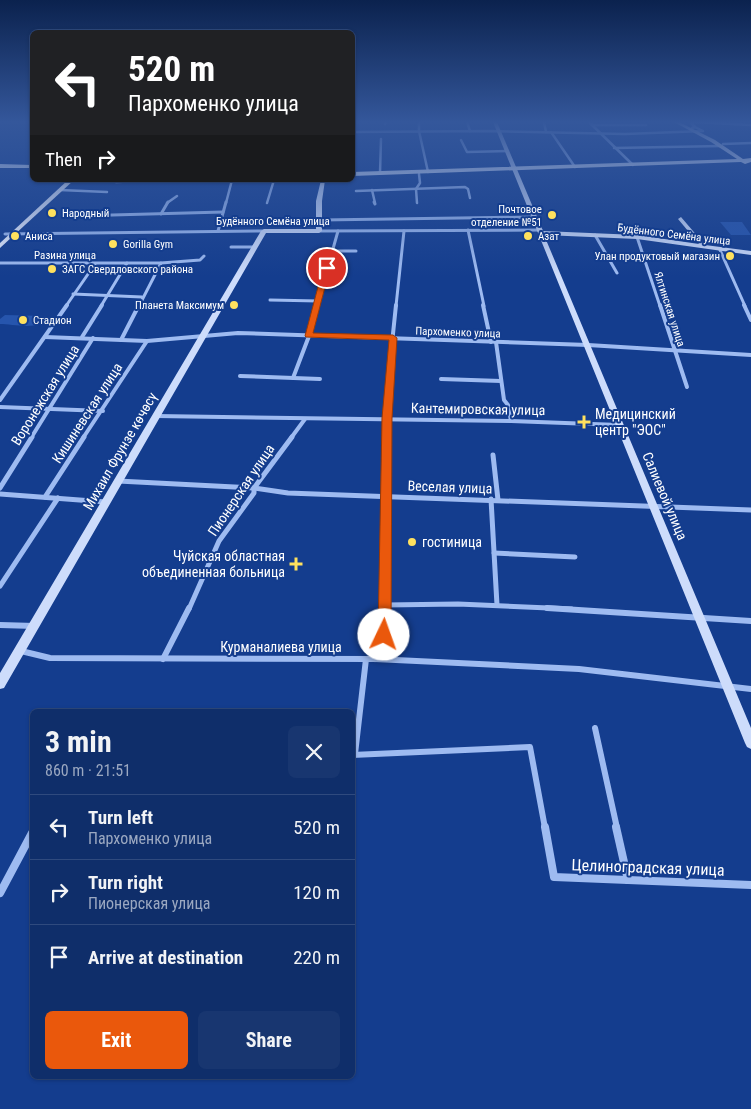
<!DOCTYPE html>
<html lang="en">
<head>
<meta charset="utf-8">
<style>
	:root { --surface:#0f2e6a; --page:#183670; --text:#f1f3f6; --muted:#9ba8c1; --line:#2f4a7e; --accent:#ea580c }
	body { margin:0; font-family:"Roboto Condensed",sans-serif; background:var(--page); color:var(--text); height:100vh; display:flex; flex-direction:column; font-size:19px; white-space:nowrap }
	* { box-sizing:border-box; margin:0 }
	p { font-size:16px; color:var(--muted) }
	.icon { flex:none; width:28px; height:28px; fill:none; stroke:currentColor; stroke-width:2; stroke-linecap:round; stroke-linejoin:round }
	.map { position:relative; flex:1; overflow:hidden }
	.details { position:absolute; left:30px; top:709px; width:325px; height:370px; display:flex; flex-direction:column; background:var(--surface); border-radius:8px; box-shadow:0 1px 4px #0004,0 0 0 1px var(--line) }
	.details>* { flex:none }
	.banner { position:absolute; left:30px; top:30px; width:325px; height:152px; border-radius:8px; box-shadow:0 1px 4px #0004,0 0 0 1px var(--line); background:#202124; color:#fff; overflow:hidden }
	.pin { position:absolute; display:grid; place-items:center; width:42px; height:42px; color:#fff; margin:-21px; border:2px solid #fff; border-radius:50%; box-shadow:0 1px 5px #0007 }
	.me { position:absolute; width:55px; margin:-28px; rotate:3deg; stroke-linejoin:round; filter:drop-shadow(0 0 4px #0008) }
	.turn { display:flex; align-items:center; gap:18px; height:105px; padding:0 15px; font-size:22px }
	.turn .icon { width:65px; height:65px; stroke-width:2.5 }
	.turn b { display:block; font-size:35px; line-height:42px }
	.then { display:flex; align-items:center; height:48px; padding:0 15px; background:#0003; gap:10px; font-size:19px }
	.round { display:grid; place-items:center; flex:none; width:52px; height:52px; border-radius:8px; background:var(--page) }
	.head { display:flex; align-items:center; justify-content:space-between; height:85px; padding:0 15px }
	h1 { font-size:30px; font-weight:700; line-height:38px }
	.button { display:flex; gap:10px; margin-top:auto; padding:10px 15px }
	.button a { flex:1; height:58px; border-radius:8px; background:var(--accent); color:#fff; font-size:20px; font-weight:700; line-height:58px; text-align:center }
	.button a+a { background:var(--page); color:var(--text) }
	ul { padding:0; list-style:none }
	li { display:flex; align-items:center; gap:15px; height:65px; padding:0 15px; border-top:1px solid var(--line) }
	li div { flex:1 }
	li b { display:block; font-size:19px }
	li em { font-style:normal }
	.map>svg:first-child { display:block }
	.green { fill:#2655ad }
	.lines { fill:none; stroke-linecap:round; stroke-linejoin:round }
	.street-far5 { stroke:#9ebbf1; stroke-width:2.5 }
	.street-far4 { stroke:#9ebbf1; stroke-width:3 }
	.street-far3 { stroke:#9ebbf1; stroke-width:4 }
	.street-far2 { stroke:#9ebbf1; stroke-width:5 }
	.street-far1 { stroke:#9ebbf1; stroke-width:6 }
	.street { stroke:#9ebbf1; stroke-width:8 }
	.secondary { fill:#cddcfb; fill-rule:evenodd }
	.primary { fill:#e8efff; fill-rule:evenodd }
	.route { fill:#ea580c; stroke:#983908 }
	.poi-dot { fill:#ffe15e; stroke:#143d8e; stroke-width:2 }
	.labels { text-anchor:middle; stroke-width:4; stroke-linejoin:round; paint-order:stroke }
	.far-poi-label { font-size:11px; fill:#fff; stroke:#143d8e; text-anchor:start }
	.far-street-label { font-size:11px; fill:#fff; stroke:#143d8e }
	.street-label { font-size:14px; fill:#fff; stroke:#143d8e }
	.poi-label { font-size:14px; fill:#fff; stroke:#143d8e; text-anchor:start }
	.near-street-label { font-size:16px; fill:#fff; stroke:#143d8e }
</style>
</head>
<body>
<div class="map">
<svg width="751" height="1109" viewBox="0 0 751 1109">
	<rect width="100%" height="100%" fill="#143d8e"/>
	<!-- green -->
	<g class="green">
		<polygon points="720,222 742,222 751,235 731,235"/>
		<path d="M 5,315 L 45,316 L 47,318 C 40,331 13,324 0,324 L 0,319 Z"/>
	</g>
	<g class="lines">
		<!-- street-far5 -->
		<g class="street-far5">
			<polyline points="419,122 419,131 428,172"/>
			<polyline points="467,122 470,131"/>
			<polyline points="544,122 546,132"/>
			<polyline points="589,122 633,165"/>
			<polyline points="385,124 386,122"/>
			<polyline points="592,125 646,125"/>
			<polyline points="692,128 695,127 691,123 695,122 751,125"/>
			<polyline points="352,132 491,131 625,134 703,131 695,127"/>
			<polyline points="551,132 575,167"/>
			<polyline points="461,140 467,152 508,151"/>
			<polyline points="723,144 751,143"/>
			<polyline points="614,148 721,146"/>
			<polyline points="380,173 381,139"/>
			<polyline points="116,182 170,180"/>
			<polyline points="60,190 107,192"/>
			<polyline points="372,190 375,203"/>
			<polyline points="356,191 465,187 468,189 470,198"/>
			<polyline points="167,203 177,196"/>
			<polyline points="226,203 232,180"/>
			<polyline points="267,203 274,180"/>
			<polyline points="417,203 416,189 420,183 419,174"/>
		</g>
		<!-- street-far4 -->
		<g class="street-far4">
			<polyline points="374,202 375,204"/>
			<polyline points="161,214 168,202"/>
			<polyline points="75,216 223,212"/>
			<polyline points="321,220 535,217"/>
			<polyline points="468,230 484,306"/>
			<polyline points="218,231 226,202"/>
			<polyline points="319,231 541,230"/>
			<polyline points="5,234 264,231"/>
			<polyline points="595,235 617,273"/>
			<polyline points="637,237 660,306"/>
			<polyline points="231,247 255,247"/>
			<polyline points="720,250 745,306"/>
			<polyline points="331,251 356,251"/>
			<polyline points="0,263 161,263 200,260 204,256"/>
			<polyline points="73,294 142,297"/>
			<polyline points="270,300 318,301"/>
			<polyline points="66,306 95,264"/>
			<polyline points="101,306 127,263"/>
			<polyline points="139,306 161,263"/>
			<polyline points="317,306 338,231"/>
			<polyline points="396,306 404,231"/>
		</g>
		<!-- street-far3 -->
		<g class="street-far3">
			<polyline points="483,305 491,342"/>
			<polyline points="660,305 687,387"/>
			<polyline points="744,305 751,320"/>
			<polyline points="45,337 147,341 238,333 588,345 751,355"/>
			<polyline points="82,337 102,305"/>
			<polyline points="121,340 139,305"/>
			<polyline points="496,342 504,400 508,405 511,421"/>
			<polyline points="240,376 320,379"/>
			<polyline points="293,378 309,336 318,305"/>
			<polyline points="441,379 501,381"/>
			<polyline points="0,400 67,305"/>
			<polyline points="0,407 103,411"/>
			<polyline points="156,416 511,421 619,425"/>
			<polyline points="31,438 93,338"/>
			<polyline points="83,438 147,341"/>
			<polyline points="291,438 305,419"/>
			<polyline points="387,438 389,372 396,305"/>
		</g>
		<!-- street-far2 -->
		<g class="street-far2">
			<polyline points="493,455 498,500"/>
			<polyline points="118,481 254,488 288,493 751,510"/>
			<polyline points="0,488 32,437"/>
			<polyline points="0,494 106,502"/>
			<polyline points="45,497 84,437"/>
			<polyline points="491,499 497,605"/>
			<polyline points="494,553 575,557"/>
			<polyline points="0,586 58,498"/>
			<polyline points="386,605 458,604 572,609"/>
			<polyline points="189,609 219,541 254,493 254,488 292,437"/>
			<polyline points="386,609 387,437"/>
		</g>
		<!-- street-far1 -->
		<g class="street-far1">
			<polyline points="547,608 751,621"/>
			<polyline points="0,625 35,626"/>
			<polyline points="21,651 50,658 375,659 579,669 751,689"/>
			<polyline points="163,659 189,608"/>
			<polyline points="375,659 384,650 386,608"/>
			<polyline points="595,728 617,828"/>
			<polyline points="355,754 366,659"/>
			<polyline points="352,755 530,747 545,828"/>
		</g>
		<!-- street -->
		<g class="street">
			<polyline points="545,827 554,877 751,885"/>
			<polyline points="616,827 628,880"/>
			<polyline points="0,893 32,833"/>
		</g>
		<!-- secondary -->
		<g class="secondary">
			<polygon points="493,122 497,122 543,231 637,235 699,244 678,219 681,217 705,245 751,251 751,255 637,239 544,235 751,728 751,749 747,747 745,743"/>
			<polygon points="321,180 325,180 322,201 322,231 319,233 266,233 4,688 0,689 0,673 261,231 264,229 316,229 316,201"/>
		</g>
		<!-- primary -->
		<g class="primary">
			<polygon points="674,122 679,122 715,140 743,159 751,158 751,162 745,164 741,162 352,176 352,172 737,159 711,142"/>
			<polygon points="0,164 32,165 32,168 0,168"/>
			<polygon points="68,180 74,180 0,248 0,243"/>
		</g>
	</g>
	<!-- sky -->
	<linearGradient id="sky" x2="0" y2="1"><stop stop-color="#0b224e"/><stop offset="0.44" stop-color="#34579b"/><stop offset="1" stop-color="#34579b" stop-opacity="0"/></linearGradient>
	<rect width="751" height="277" fill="url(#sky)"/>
	<!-- route -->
	<polygon class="route" points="327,266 330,268 313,333 393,335 397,338 392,418 391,635 389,639 384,640 380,639 378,635 382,418 389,340 306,337 305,336 323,268"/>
	<!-- markers -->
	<g class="poi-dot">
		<circle cx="52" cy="213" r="5"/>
		<circle cx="552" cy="215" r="5"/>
		<circle cx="15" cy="236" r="5"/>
		<circle cx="528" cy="236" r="5"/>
		<circle cx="113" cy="244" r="5"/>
		<circle cx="730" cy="256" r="5"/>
		<circle cx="52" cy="269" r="5"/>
		<circle cx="234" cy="305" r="5"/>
		<circle cx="23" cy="320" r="5"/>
		<path d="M581.5 414.5h5v5h5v5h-5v5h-5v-5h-5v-5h5z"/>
		<circle cx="412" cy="542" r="5"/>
		<path d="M293.5 556.5h5v5h5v5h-5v5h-5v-5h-5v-5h5z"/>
	</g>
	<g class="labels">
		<!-- far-poi labels -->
		<g class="far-poi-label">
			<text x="542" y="213" text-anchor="end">Почтовое<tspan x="542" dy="13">отделение №51</tspan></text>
			<text x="62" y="217">Народный</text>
			<text x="25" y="240">Аниса</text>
			<text x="538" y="240">Азат</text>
			<text x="123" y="248">Gorilla Gym</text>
			<text x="720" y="260" text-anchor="end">Улан продуктовый магазин</text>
			<text x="62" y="273">ЗАГС Свердловского района</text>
			<text x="224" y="309" text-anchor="end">Планета Максимум</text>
			<text x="33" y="324">Стадион</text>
		</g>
		<!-- far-street labels -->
		<g class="far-street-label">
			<text x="273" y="225">Будённого Семёна улица</text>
			<text transform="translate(674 234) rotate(7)" y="4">Будённого Семёна улица</text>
			<text x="65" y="259">Разина улица</text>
			<text transform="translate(670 309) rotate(72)" y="4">Ялтинская улица</text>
			<text transform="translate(458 332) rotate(2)" y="4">Пархоменко улица</text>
		</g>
		<!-- street labels -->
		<g class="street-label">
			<text transform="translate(45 395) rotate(-58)" y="5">Воронежская улица</text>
			<text transform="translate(478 409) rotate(1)" y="5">Кантемировская улица</text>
			<text transform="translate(87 413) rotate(-57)" y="5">Кишиневская улица</text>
			<text transform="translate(120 451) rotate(-60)" y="5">Михаил Фрунзе көчөсү</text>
			<text transform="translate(450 487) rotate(2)" y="5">Веселая улица</text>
			<text transform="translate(241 490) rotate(-56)" y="5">Пионерская улица</text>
			<text transform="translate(665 496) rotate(67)" y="5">Салиевой улица</text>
			<text x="281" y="652">Курманалиева улица</text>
		</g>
		<!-- poi labels -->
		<g class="poi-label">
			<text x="595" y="419">Медицинский<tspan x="595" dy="16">центр "ЭОС"</tspan></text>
			<text x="422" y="547">гостиница</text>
			<text x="285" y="561" text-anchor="end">Чуйская областная<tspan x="285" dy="16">объединенная больница</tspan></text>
		</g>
		<!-- near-street labels -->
		<g class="near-street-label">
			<text transform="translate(648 867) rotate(2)" y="6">Целиноградская улица</text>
		</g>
	</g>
</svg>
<div class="pin" style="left:327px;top:268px;background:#d93025"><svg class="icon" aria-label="arrive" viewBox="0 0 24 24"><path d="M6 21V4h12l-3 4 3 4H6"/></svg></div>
<svg class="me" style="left:384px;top:635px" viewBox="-20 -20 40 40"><circle r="19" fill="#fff"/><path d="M0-13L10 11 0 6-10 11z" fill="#ea580c"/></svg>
<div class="banner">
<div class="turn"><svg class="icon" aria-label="left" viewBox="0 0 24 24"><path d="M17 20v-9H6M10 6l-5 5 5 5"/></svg><div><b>520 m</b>Пархоменко улица</div></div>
<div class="then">Then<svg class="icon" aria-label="right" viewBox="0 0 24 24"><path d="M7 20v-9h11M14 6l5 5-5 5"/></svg></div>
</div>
<section class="details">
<div class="head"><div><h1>3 min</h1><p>860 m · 21:51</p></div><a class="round"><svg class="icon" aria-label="close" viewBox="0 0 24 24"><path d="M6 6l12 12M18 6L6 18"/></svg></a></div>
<ul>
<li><svg class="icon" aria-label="left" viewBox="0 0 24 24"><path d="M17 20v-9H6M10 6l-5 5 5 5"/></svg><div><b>Turn left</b><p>Пархоменко улица</p></div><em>520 m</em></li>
<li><svg class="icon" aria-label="right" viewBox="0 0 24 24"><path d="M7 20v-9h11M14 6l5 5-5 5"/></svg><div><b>Turn right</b><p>Пионерская улица</p></div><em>120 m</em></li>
<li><svg class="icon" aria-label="arrive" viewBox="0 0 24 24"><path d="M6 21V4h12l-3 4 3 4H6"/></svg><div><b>Arrive at destination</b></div><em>220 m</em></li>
</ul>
<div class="button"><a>Exit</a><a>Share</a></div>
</section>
</div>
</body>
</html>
